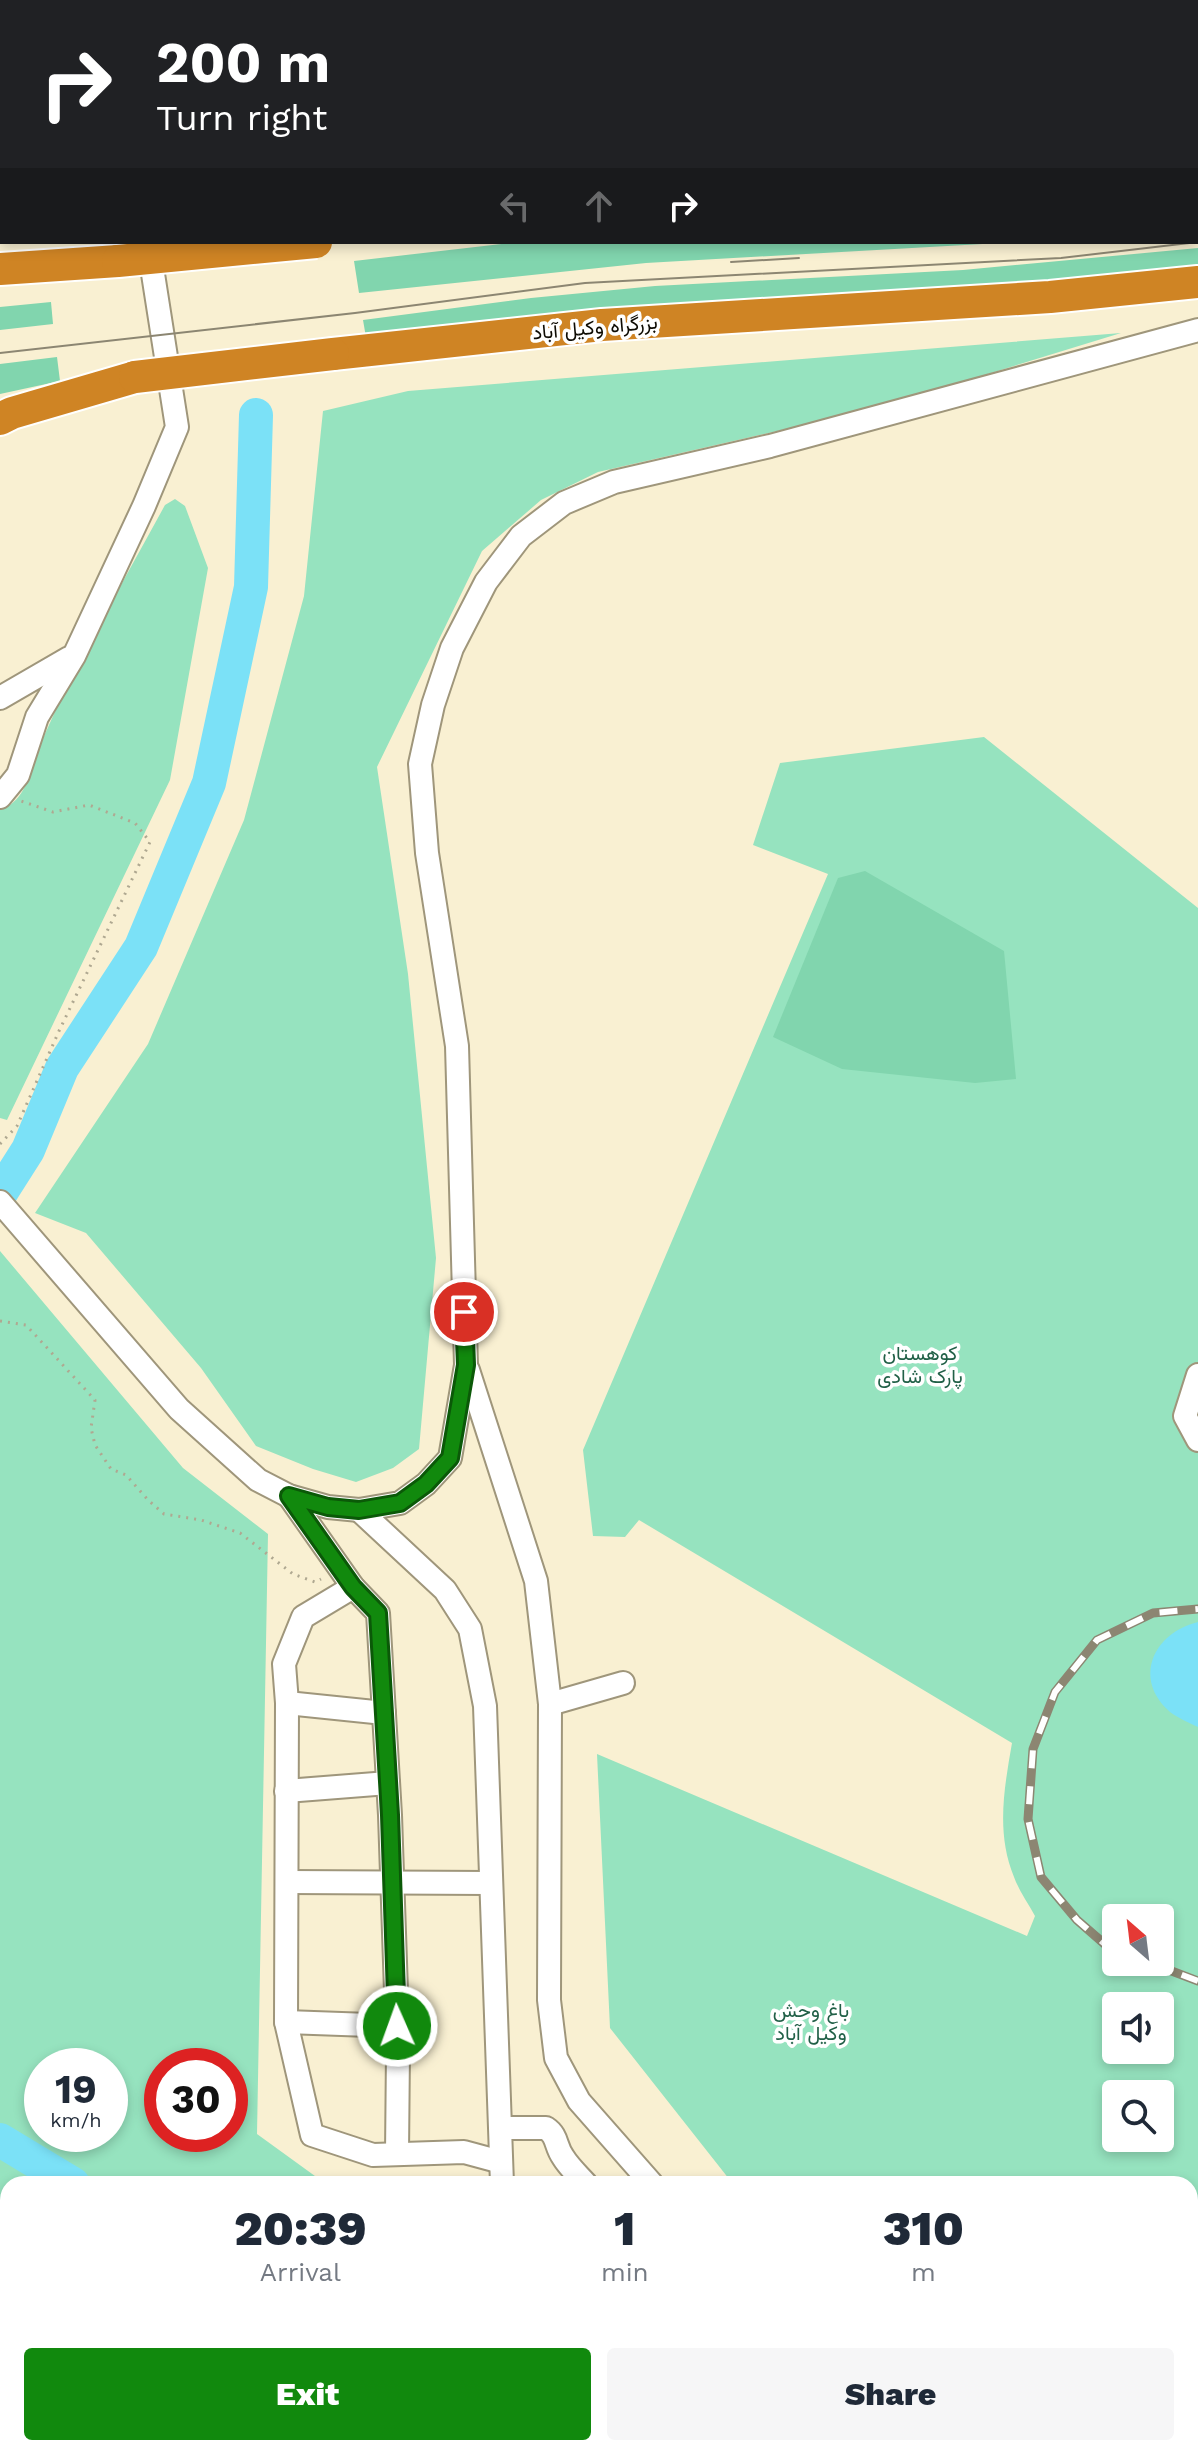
<!DOCTYPE html>
<html lang="en">
<head>
<meta charset="utf-8">
<style>
	:root { --surface:#fff; --page:#f6f6f7; --text:#1f2937; --muted:#747a83; --accent:#11890d }
	body { margin:0; font-family:"Work Sans",Vazirmatn,sans-serif; background:var(--page); color:var(--text); height:100vh; display:flex; flex-direction:column; font-size:30px; white-space:nowrap }
	* { box-sizing:border-box; margin:0 }
	p { font-size:26px; color:var(--muted) }
	.icon { flex:none; width:44px; height:44px; fill:none; stroke:currentColor; stroke-width:2; stroke-linecap:round; stroke-linejoin:round }
	.map { position:relative; flex:1; overflow:hidden }
	.side { position:absolute; left:0px; top:2176px; width:1198px; height:280px; display:flex; flex-direction:column; background:var(--surface); border-radius:24px 24px 0 0; box-shadow:0 4px 12px #0003 }
	.side>* { flex:none }
	.top-card { position:absolute; left:0px; top:0px; width:1198px; height:244px; box-shadow:0 4px 12px #0003; background:#202124; color:#fff; overflow:hidden }
	.needle { width:52px; rotate:332deg }
	.fabs { position:absolute; left:1102px; top:1904px; display:grid; gap:16px }
	.fabs a { display:grid; place-items:center; width:72px; height:72px; border-radius:8px; background:var(--surface); box-shadow:0 4px 12px #0003; font-size:40px }
	.speed { position:absolute; left:24px; top:2048px; display:flex; gap:16px; font-size:40px; font-weight:700; text-align:center }
	.speed>* { display:grid; place-content:center; width:104px; height:104px; border-radius:50%; background:var(--surface); box-shadow:0 4px 12px #0003; line-height:1 }
	.speed small { font-size:20px; font-weight:400 }
	.speed .limit { border:12px solid #d22; background:#fff; color:#111 }
	.pin { position:absolute; display:grid; place-items:center; width:68px; height:68px; color:#fff; margin:-34px; border:4px solid #fff; border-radius:50%; box-shadow:0 2px 8px #0007 }
	.me { position:absolute; width:88px; margin:-44px; rotate:358deg; stroke-linejoin:round; filter:drop-shadow(0 0 6px #0008) }
	.turn { display:flex; align-items:center; gap:28px; height:168px; padding:0 24px; font-size:36px }
	.turn .icon { width:104px; height:104px; stroke-width:2.5 }
	.turn b { display:block; font-size:56px; line-height:68px }
	.lanes { display:flex; align-items:center; height:76px; padding:0 24px; background:#0003; justify-content:center; gap:40px; direction:ltr }
	.lanes .off { opacity:.35 }
	.eta { display:flex; justify-content:space-evenly; align-items:center; height:136px; text-align:center }
	.eta b { font-size:48px; font-weight:800; line-height:56px }
	.button { display:flex; gap:16px; margin-top:auto; padding:16px 24px }
	.button a { flex:1; height:92px; border-radius:8px; background:var(--accent); color:#fff; font-size:32px; font-weight:800; line-height:92px; text-align:center }
	.button a+a { background:var(--page); color:var(--text) }
	.map>svg:first-child { display:block }
	.green { fill:#96e3bf; fill-rule:evenodd }
	.forest { fill:#81d5ae }
	.sand { fill:#f0e6c1 }
	.water { fill:#7be1f7 }
	.lines { fill:none; stroke-linecap:round; stroke-linejoin:round }
	.river { stroke:#7be1f7; stroke-width:34 }
	.minor-casing { stroke:#9f967b; stroke-width:26 }
	.major-casing { stroke:#fff; stroke-width:32 }
	.highway-casing { stroke:#fff; stroke-width:36 }
	.path { stroke:#afa891; stroke-width:3; stroke-dasharray:2 6; stroke-linecap:butt }
	.minor { stroke:#fff; stroke-width:22 }
	.major { stroke:#e2b57c; stroke-width:28 }
	.highway { stroke:#cf8424; stroke-width:32 }
	.tram { stroke:#8c8672; stroke-width:2 }
	.rail-casing { stroke:#8c8672; stroke-width:9 }
	.rail { stroke:#fff; stroke-width:6; stroke-dasharray:18; stroke-linecap:butt }
	.highway-bridge-casing { stroke:#fff; stroke-width:36; stroke-linecap:butt }
	.highway-bridge { stroke:#cf8424; stroke-width:32 }
	.route-casing { stroke:#0b5908; stroke-width:20 }
	.route { stroke:#11890d; stroke-width:14 }
	.labels { text-anchor:middle; stroke-width:7; stroke-linejoin:round; paint-order:stroke }
	.street-label { font-size:20px; fill:#0e0b03; stroke:#fff }
	.park-label { font-size:20px; fill:#216047; stroke:#fff }
</style>
</head>
<body>
<div class="map">
<svg width="1198" height="2456" viewBox="0 0 1198 2456">
	<rect width="100%" height="100%" fill="#f9f0d2"/>
	<!-- green -->
	<g class="green">
		<polygon points="1121,333 874,409 598,472 541,500 482,551 377,767 408,974 436,1258 419,1449 393,1468 356,1482 313,1469 256,1446 201,1368 86,1233 35,1213 148,1044 244,820 304,596 323,411 408,391"/>
		<path d="M 175,499 L 185,506 L 208,568 L 170,780 L 7,1120 L 0,1118 L 0,810 C 28,800 30,769 40,745 C 76,662 122,584 165,505 Z"/>
		<path d="M 984,737 L 1198,908 L 1198,2449 L 1195,2456 L 1184,2456 L 1175,2448 L 1190,2448 L 1190,2184 L 733,2184 L 610,2028 L 597,1754 L 1027,1936 L 1035,1916 C 1028,1903 1019,1891 1014,1877 C 996,1833 1004,1789 1012,1743 L 639,1520 L 625,1537 L 593,1536 L 583,1450 L 828,874 L 753,845 L 780,763 ZM 1116,1918 L 1160,1918 L 1160,1962 L 1116,1962 ZM 1116,2006 L 1160,2006 L 1160,2050 L 1116,2050 ZM 1116,2094 L 1160,2094 L 1160,2138 L 1116,2138 Z"/>
		<path d="M 0,1251 L 183,1468 L 268,1534 L 257,2134 L 326,2184 L 8,2184 L 8,2448 L 517,2448 L 520,2456 L 0,2456 ZM 110,2066 L 110,2134 L 42,2134 L 42,2066 ZM 230,2066 L 230,2134 L 162,2134 L 162,2066 Z"/>
	</g>
	<!-- forest -->
	<g class="forest">
		<polygon points="518,242 1020,242 646,263 359,293 354,261"/>
		<polygon points="1198,248 1198,278 368,349 363,320 531,298 655,286 963,270"/>
		<polygon points="51,302 53,324 0,330 0,307"/>
		<polygon points="57,357 60,381 0,394 0,364"/>
		<polygon points="865,871 1004,951 1016,1079 975,1083 842,1069 773,1037 838,878"/>
	</g>
	<!-- sand -->
	<polygon class="sand" points="196,0 521,0 196,2"/>
	<!-- water -->
	<path class="water" d="M 1198,1622 L 1198,1727 C 1189,1723 1178,1718 1170,1712 C 1132,1679 1153,1633 1198,1622 Z"/>
	<g class="lines">
		<!-- river -->
		<g class="river">
			<polyline points="273,0 273,2"/>
			<polyline points="0,1194 28,1150 62,1068 141,947 209,783 251,587 256,415"/>
			<polyline points="0,2140 73,2184"/>
			<polyline points="264,2448 265,2456"/>
		</g>
		<defs>
			<g id="minor">
				<polyline points="1060,0 1060,2"/>
				<polyline points="986,2 987,0"/>
				<polyline points="1196,129 1198,128"/>
				<polyline points="0,698 69,658"/>
				<polyline points="0,797 18,775 37,717 74,656 144,506 177,427 148,242"/>
				<polyline points="0,1202 179,1409 258,1480 289,1496 328,1507 359,1510 400,1503 426,1484 450,1458 466,1365 457,1046 427,853 420,764 433,705 452,648 486,582 521,536 564,503 614,482 770,446 1198,330"/>
				<polyline points="468,1370 536,1581 550,1704 549,2000 556,2058 579,2101 652,2184"/>
				<polyline points="1198,1375 1185,1416 1198,1440"/>
				<polyline points="289,1496 353,1587 378,1613 390,1815 398,2050 397,2154"/>
				<polyline points="359,1510 445,1590 470,1629 485,1706 502,2184"/>
				<polyline points="353,1587 303,1617 284,1664 287,1703 286,2022 312,2135 373,2155 464,2152 501,2162"/>
				<polyline points="287,1703 384,1713"/>
				<polyline points="550,1704 623,1683"/>
				<polyline points="286,1791 388,1783"/>
				<polyline points="287,1882 490,1883"/>
				<polyline points="286,2022 397,2026"/>
				<path d="M 501,2128 L 546,2128 C 558,2136 555,2146 563,2157 C 569,2167 578,2175 586,2184"/>
				<polyline points="562,2448 565,2456"/>
				<polyline points="839,2448 840,2456"/>
				<polyline points="1040,2448 1059,2456"/>
				<polyline points="1119,2448 1138,2456"/>
			</g>
			<g id="major">
				<polyline points="73,2 73,0"/>
				<polyline points="0,159 2,157"/>
			</g>
			<g id="highway">
				<polyline points="1196,164 1198,163"/>
				<polyline points="0,269 118,261"/>
				<polyline points="333,354 602,325 1050,297 1198,282"/>
				<polyline points="0,419 12,413 135,377"/>
			</g>
		</defs>
		<!-- minor casing -->
		<use href="#minor" class="minor-casing"/>
		<!-- major casing -->
		<use href="#major" class="major-casing"/>
		<!-- highway casing -->
		<use href="#highway" class="highway-casing"/>
		<!-- path -->
		<g class="path">
			<polyline points="0,1144 17,1126 59,1031 150,842 135,823 89,805 53,812 21,801"/>
			<polyline points="0,1321 26,1325 95,1400 91,1428 95,1445 111,1469 126,1475 148,1500 164,1514 201,1520 240,1533 293,1574 315,1582 321,1579"/>
			<polyline points="994,2448 1004,2456"/>
		</g>
		<!-- minor -->
		<use href="#minor" class="minor"/>
		<!-- major -->
		<use href="#major" class="major"/>
		<!-- highway -->
		<use href="#highway" class="highway"/>
		<!-- tram -->
		<g class="tram">
			<polyline points="731,262 799,258"/>
			<polyline points="0,353 355,313 585,283 1061,258 1198,242"/>
		</g>
		<defs>
			<g id="rail">
				<polyline points="1116,1950 1108,1947 1077,1920 1041,1877 1028,1819 1033,1749 1055,1692 1097,1640 1153,1613 1198,1609"/>
				<polyline points="1148,1962 1198,1981"/>
			</g>
		</defs>
		<!-- rail casing -->
		<use href="#rail" class="rail-casing"/>
		<!-- rail -->
		<use href="#rail" class="rail"/>
		<defs>
			<g id="highway-bridge">
				<polyline points="118,261 316,242"/>
				<polyline points="135,377 333,354"/>
			</g>
		</defs>
		<!-- highway-bridge casing -->
		<use href="#highway-bridge" class="highway-bridge-casing"/>
		<!-- highway-bridge -->
		<use href="#highway-bridge" class="highway-bridge"/>
	</g>
	<g class="lines">
		<defs>
			<polyline id="route" points="397,2026 390,1815 378,1613 353,1587 289,1496 328,1507 359,1510 400,1503 426,1484 450,1458 466,1365 464,1312"/>
		</defs>
		<!-- route casing -->
		<use href="#route" class="route-casing"/>
		<!-- route -->
		<use href="#route" class="route"/>
	</g>
	<g class="labels">
		<!-- street labels -->
		<g class="street-label">
			<text transform="translate(595 327) rotate(-5)" y="7">بزرگراه وکیل آباد</text>
		</g>
		<!-- park labels -->
		<g class="park-label">
			<text x="920" y="1360">کوهستان<tspan x="920" dy="23">پارک شادی</tspan></text>
			<text x="811" y="2017">باغ وحش<tspan x="811" dy="23">وکیل آباد</tspan></text>
		</g>
	</g>
</svg>
<div class="fabs">
<a><svg class="needle" viewBox="-14 -14 28 28"><path d="M0-13l5 13h-10z" fill="#e53935"/><path d="M0 13l5-13h-10z" fill="#747a83"/></svg></a>
<a><svg class="icon" aria-label="sound" viewBox="0 0 24 24"><path d="M4 9h4l5-4v14l-5-4H4zM17 9q2 3 0 6"/></svg></a>
<a><svg class="icon" aria-label="search" viewBox="0 0 24 24"><circle cx="10" cy="10" r="6"/><path d="M15 15l6 6"/></svg></a>
</div>
<div class="speed"><div>19<small>km/h</small></div><div class="limit">30</div></div>
<div class="pin" style="left:464px;top:1312px;background:#d93025"><svg class="icon" aria-label="arrive" viewBox="0 0 24 24"><path d="M6 21V4h12l-3 4 3 4H6"/></svg></div>
<svg class="me" style="left:397px;top:2026px" viewBox="-20 -20 40 40"><circle r="17" fill="#11890d" stroke="#fff" stroke-width="3"/><path d="M0-11L8 9 0 5-8 9z" fill="#fff"/></svg>
<div class="top-card">
<div class="turn"><svg class="icon" aria-label="right" viewBox="0 0 24 24"><path d="M7 20v-9h11M14 6l5 5-5 5"/></svg><div><b>200 m</b>Turn right</div></div>
<div class="lanes"><svg class="icon off" aria-label="left" viewBox="0 0 24 24"><path d="M17 20v-9H6M10 6l-5 5 5 5"/></svg><svg class="icon off" aria-label="ahead" viewBox="0 0 24 24"><path d="M12 20V5M6 11l6-6 6 6"/></svg><svg class="icon" aria-label="right" viewBox="0 0 24 24"><path d="M7 20v-9h11M14 6l5 5-5 5"/></svg></div>
</div>
<section class="side">
<div class="eta">
<div><b>20:39</b><p>Arrival</p></div>
<div><b>1</b><p>min</p></div>
<div><b>310</b><p>m</p></div>
</div>
<div class="button"><a>Exit</a><a>Share</a></div>
</section>
</div>
</body>
</html>
